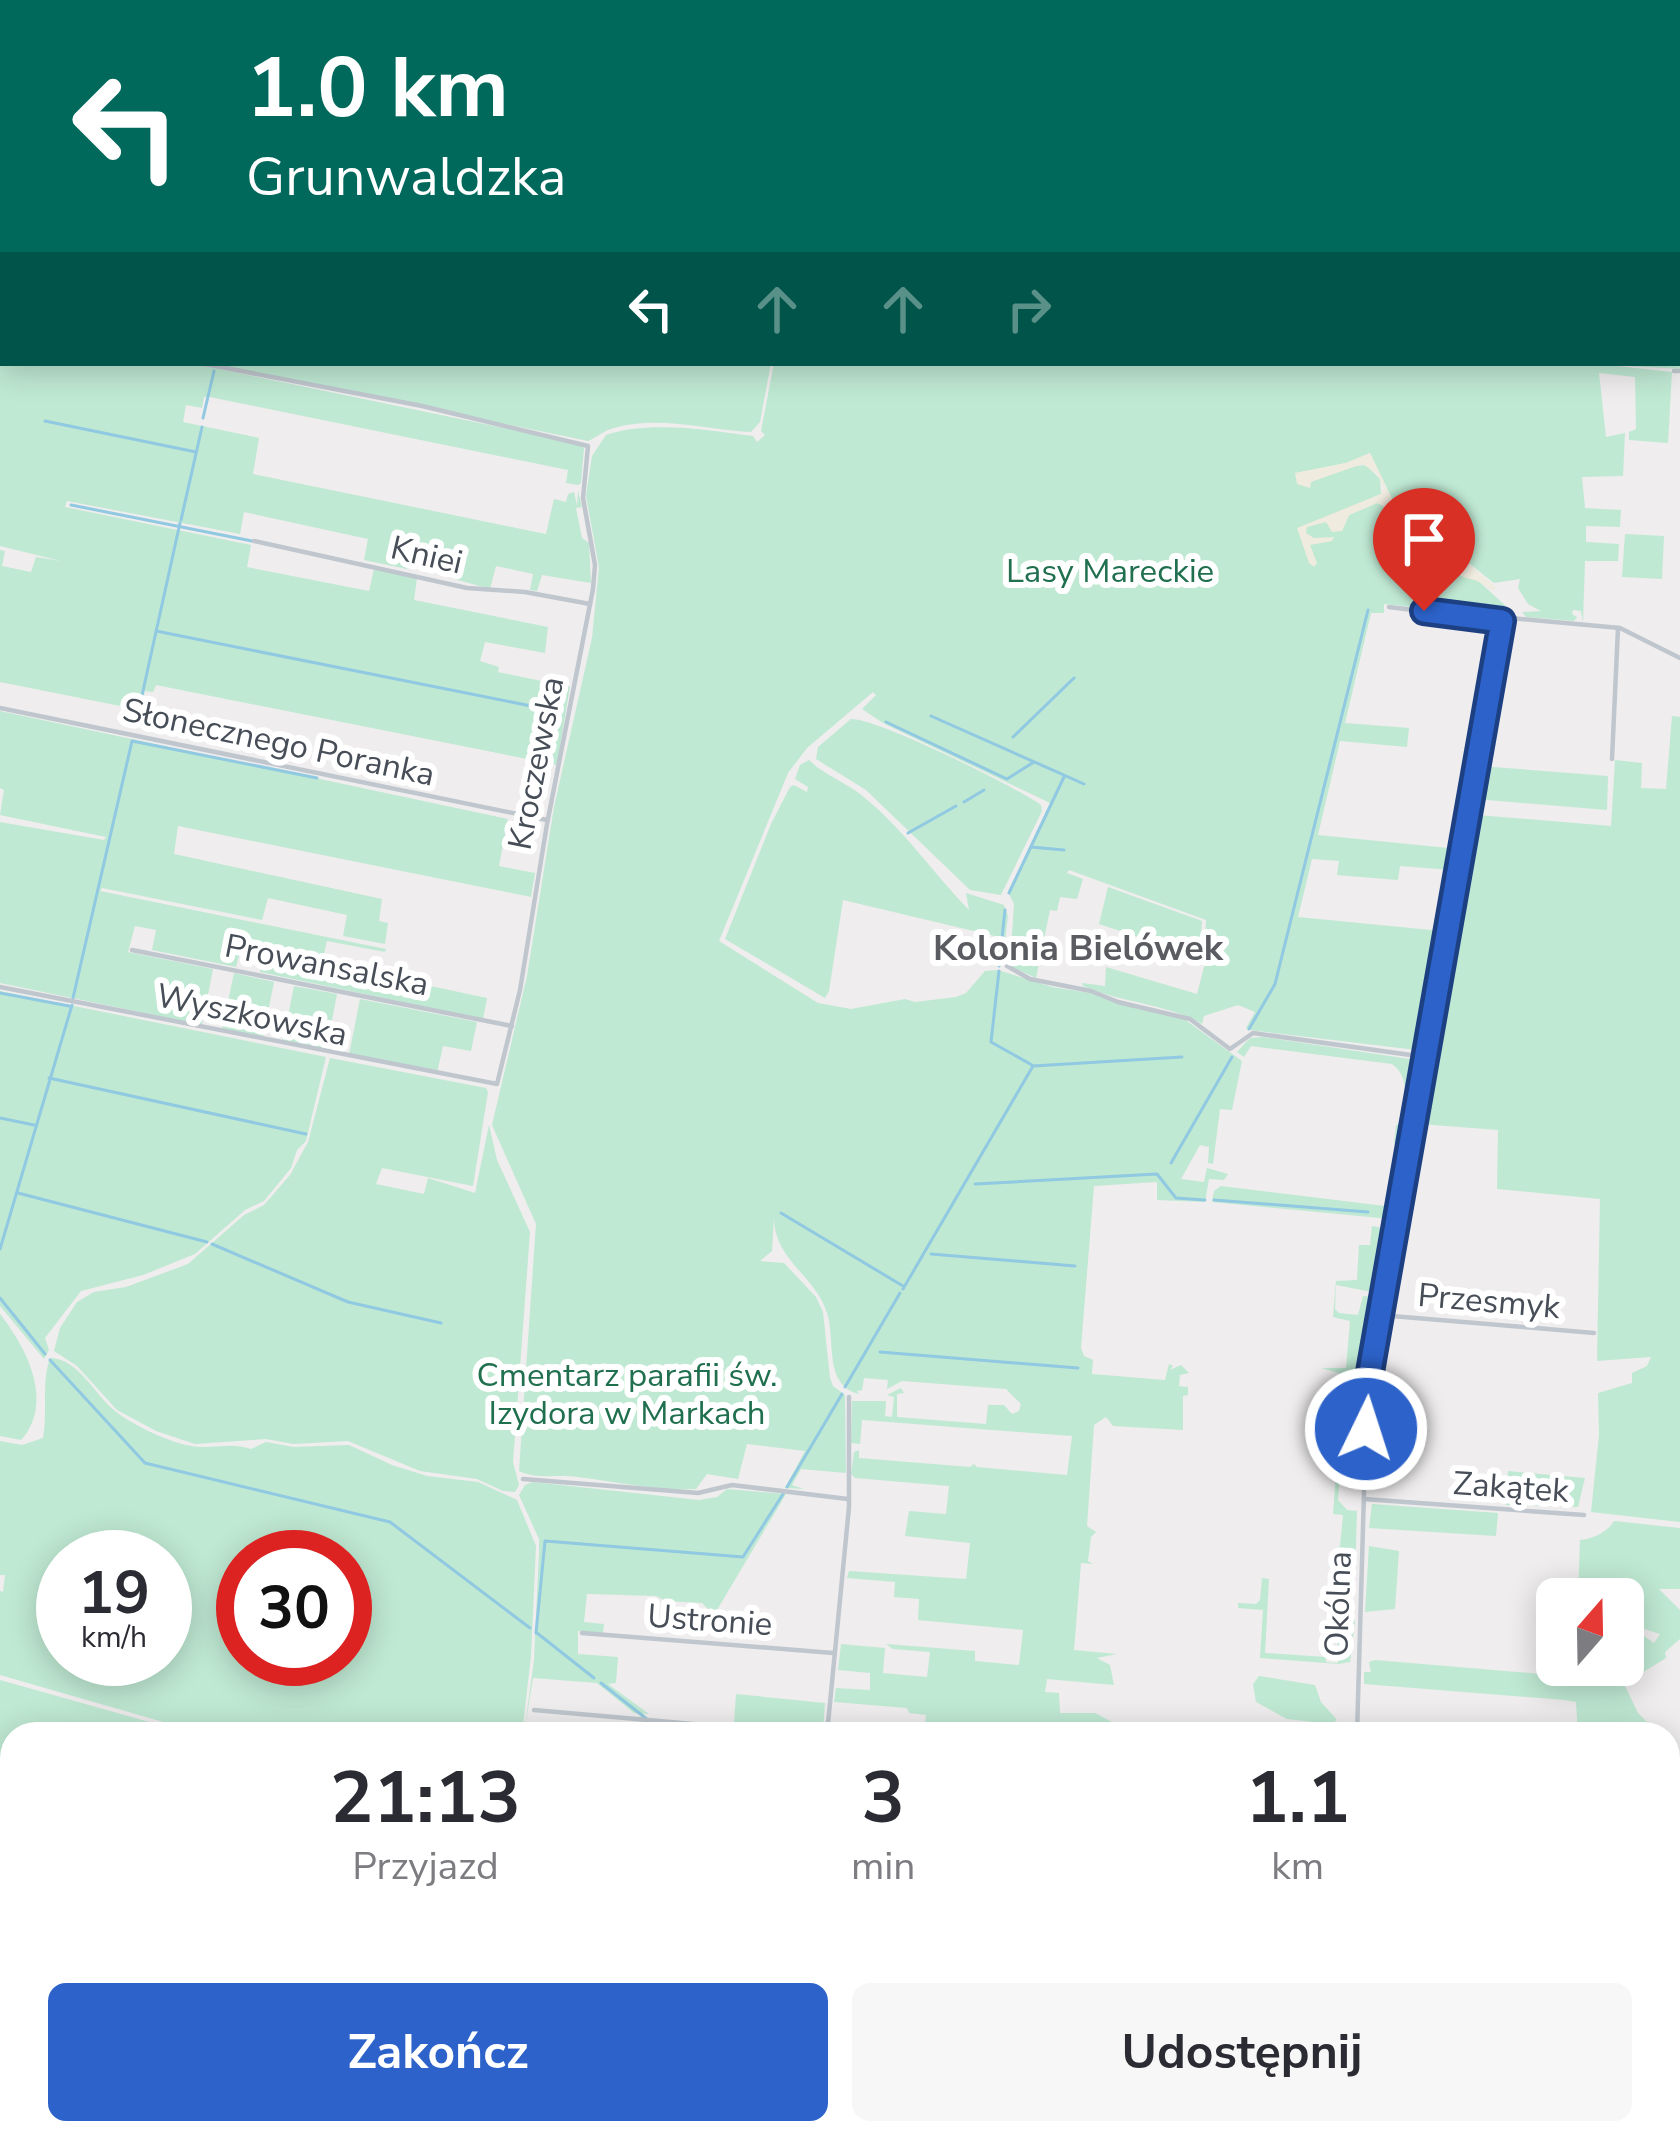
<!DOCTYPE html>
<html lang="pl">
<head>
<meta charset="utf-8">
<style>
	:root { --surface:#fff; --page:#f7f7f7; --text:#2b2b33; --muted:#7c7c81; --accent:#2c62c9 }
	body { margin:0; font-family:"Nunito Sans",sans-serif; background:var(--page); color:var(--text); height:100vh; display:flex; flex-direction:column; font-size:45px; white-space:nowrap }
	* { box-sizing:border-box; margin:0 }
	p { font-size:39px; color:var(--muted) }
	.icon { flex:none; width:66px; height:66px; fill:none; stroke:currentColor; stroke-width:2; stroke-linecap:round; stroke-linejoin:round }
	.map { position:relative; flex:1; overflow:hidden }
	.panel { position:absolute; left:0px; top:1722px; width:1680px; height:423px; display:flex; flex-direction:column; background:var(--surface); border-radius:36px 36px 0 0; box-shadow:0 6px 30px #0003 }
	.panel>* { flex:none }
	.banner { position:absolute; left:0px; top:0px; width:1680px; height:366px; box-shadow:0 6px 30px #0003; background:#00695c; color:#fff; overflow:hidden }
	.needle { width:78px; rotate:20deg }
	.buttons { position:absolute; left:1536px; top:1578px; display:grid; gap:24px }
	.buttons a { display:grid; place-items:center; width:108px; height:108px; border-radius:18px; background:var(--surface); box-shadow:0 6px 30px #0003; font-size:60px }
	.speed { position:absolute; left:36px; top:1530px; display:flex; gap:24px; font-size:60px; font-weight:700; text-align:center }
	.speed>* { display:grid; place-content:center; width:156px; height:156px; border-radius:50%; background:var(--surface); box-shadow:0 6px 30px #0003; line-height:1 }
	.speed small { font-size:30px; font-weight:400 }
	.speed .limit { border:18px solid #d22; background:#fff; color:#111 }
	.pin { position:absolute; display:grid; place-items:center; width:102px; height:102px; color:#fff; margin:-123px -51px; border-radius:50% 50% 50% 0; rotate:-45deg; box-shadow:0 0 12px #0007 }
	.pin .icon { rotate:45deg }
	.me { position:absolute; width:132px; margin:-66px; rotate:4deg; stroke-linejoin:round; filter:drop-shadow(0 0 9px #0008) }
	.turn { display:flex; align-items:center; gap:42px; height:252px; padding:0 48px; font-size:54px }
	.turn .icon { width:156px; height:156px; stroke-width:2.5 }
	.turn b { display:block; font-size:84px; line-height:102px }
	.lanes { display:flex; align-items:center; height:114px; padding:0 48px; background:#0003; justify-content:center; gap:60px; direction:ltr }
	.lanes .off { opacity:.35 }
	.eta { display:flex; justify-content:space-evenly; align-items:center; height:204px; text-align:center }
	.eta b { font-size:72px; font-weight:700; line-height:84px }
	.button { display:flex; gap:24px; margin-top:auto; padding:24px 48px }
	.button a { flex:1; height:138px; border-radius:18px; background:var(--accent); color:#fff; font-size:48px; font-weight:700; line-height:138px; text-align:center }
	.button a+a { background:var(--page); color:var(--text) }
	.map>svg:first-child { display:block }
	.green { fill:#bfe9d3; fill-rule:evenodd }
	.sand { fill:#efebde }
	.lines { fill:none; stroke-linecap:round; stroke-linejoin:round }
	.stream { stroke:#90c9e1; stroke-width:3 }
	.minor { stroke:#bfc6cd; stroke-width:4.5 }
	.tertiary { stroke:#bfc6cd; stroke-width:6 }
	.route-casing { stroke:#1d4083; stroke-width:30 }
	.route { stroke:#2c62c9; stroke-width:21 }
	.labels { text-anchor:middle; stroke-width:12; stroke-linejoin:round; paint-order:stroke }
	.street-label { font-size:33px; fill:#474e58; stroke:#fff }
	.park-label { font-size:33px; fill:#207050; stroke:#fff }
	.neighbourhood-label { font-size:36px; font-weight:bold; fill:#5a5c61; stroke:#fff }
</style>
</head>
<body>
<div class="map">
<svg width="1680" height="2143" viewBox="0 0 1680 2143">
	<rect width="100%" height="100%" fill="#efeded"/>
	<!-- green -->
	<g class="green">
		<polygon points="188,0 820,0 820,3 187,3"/>
		<path d="M 825,0 L 1680,0 L 1680,369 L 1599,364 L 1672,372 L 1668,443 L 1629,440 L 1629,432 L 1636,429 L 1635,377 L 1599,373 L 1606,437 L 1625,433 L 1623,476 L 1582,477 L 1585,508 L 1621,510 L 1620,527 L 1586,526 L 1586,542 L 1619,544 L 1618,561 L 1585,561 L 1583,622 L 1581,611 L 1573,610 L 1572,614 L 1577,617 L 1574,621 L 1526,617 L 1522,612 L 1541,611 L 1528,604 L 1518,588 L 1520,579 L 1494,583 L 1461,557 L 1420,537 L 1405,526 L 1370,453 L 1346,463 L 1296,473 L 1311,482 L 1345,467 L 1366,465 L 1380,479 L 1381,494 L 1325,518 L 1342,531 L 1349,515 L 1377,503 L 1388,507 L 1424,551 L 1441,560 L 1454,573 L 1474,577 L 1508,608 L 1507,613 L 1499,616 L 1384,604 L 1384,613 L 1371,613 L 1345,723 L 1409,728 L 1407,747 L 1340,741 L 1318,835 L 1458,849 L 1451,870 L 1400,866 L 1398,880 L 1337,875 L 1339,861 L 1312,859 L 1298,917 L 1441,931 L 1423,1048 L 1416,1050 L 1250,1030 L 1246,1028 L 1255,1012 L 1238,1005 L 1204,1016 L 1202,1024 C 1171,1005 1119,1002 1083,986 L 1082,983 L 1105,986 L 1106,967 L 1197,994 L 1204,967 L 1206,920 L 1069,870 L 1067,873 L 1083,879 L 1077,899 L 1060,897 L 1057,911 L 1050,910 L 1036,978 L 1010,966 L 1014,904 L 1008,892 L 1050,803 L 883,723 L 862,709 L 876,695 L 873,692 L 807,748 L 788,773 L 719,941 L 818,1003 L 851,1009 L 905,999 L 915,1002 L 956,997 L 966,993 L 985,971 L 998,970 L 1052,987 L 1090,993 L 1184,1019 L 1242,1061 L 1232,1110 L 1220,1109 L 1213,1164 L 1208,1163 L 1209,1147 L 1200,1145 L 1181,1179 L 1204,1182 L 1207,1168 L 1228,1174 L 1224,1180 L 1209,1179 L 1205,1202 L 1157,1200 L 1157,1182 L 1094,1186 L 1081,1348 L 1084,1356 L 1093,1360 L 1092,1374 L 1165,1380 L 1169,1364 L 1173,1366 L 1170,1370 L 1181,1365 L 1189,1373 L 1180,1375 L 1179,1386 L 1188,1387 L 1188,1395 L 1183,1396 L 1183,1430 L 1113,1426 L 1106,1417 L 1094,1425 L 1087,1526 L 1096,1532 L 1091,1537 L 1088,1561 L 1093,1564 L 1081,1563 L 1074,1650 L 1117,1654 L 1097,1658 L 1110,1665 L 1114,1685 L 1047,1679 L 1045,1692 L 1059,1693 L 1060,1713 L 1095,1713 L 1112,1722 L 1112,1734 L 924,1734 L 926,1715 L 909,1713 L 907,1708 L 834,1702 L 836,1688 L 870,1690 L 870,1673 L 838,1670 L 841,1644 L 885,1648 L 883,1673 L 927,1677 L 930,1652 L 893,1649 L 886,1644 L 975,1651 L 975,1661 L 1019,1665 L 1023,1630 L 918,1620 L 919,1599 L 894,1597 L 895,1582 L 847,1578 L 849,1571 L 966,1579 L 970,1543 L 905,1536 L 909,1511 L 946,1514 L 949,1486 L 855,1478 L 851,1474 L 854,1452 L 859,1450 L 859,1458 L 970,1467 L 974,1464 L 977,1467 L 1067,1475 L 1072,1436 L 862,1420 L 860,1444 L 851,1443 L 852,1401 L 886,1401 L 885,1416 L 892,1417 L 894,1397 L 887,1395 L 901,1388 L 904,1393 L 897,1394 L 897,1417 L 986,1424 L 988,1405 L 1004,1405 L 1012,1414 L 1019,1411 L 1021,1404 L 1006,1389 L 902,1381 L 887,1389 L 888,1380 L 864,1378 L 862,1390 L 857,1391 L 859,1394 C 823,1385 836,1340 827,1313 C 815,1275 774,1260 774,1217 L 772,1251 L 760,1261 L 784,1263 L 816,1297 L 823,1312 L 830,1378 L 833,1386 L 845,1395 L 846,1473 L 801,1469 L 792,1485 L 804,1489 L 785,1488 L 805,1451 L 747,1444 L 738,1479 L 707,1474 L 696,1489 C 656,1491 616,1482 578,1477 C 557,1474 538,1480 519,1471 L 536,1224 L 492,1125 L 527,976 L 554,807 L 592,638 L 599,567 L 586,496 L 592,456 L 606,435 C 648,420 709,430 753,436 L 757,442 L 765,435 L 761,431 L 774,363 L 1677,363 L 1677,3 Z"/>
		<polygon points="0,325 3,363 190,363 577,443 584,448 581,483 578,485 566,483 568,470 210,397 204,397 202,408 186,405 183,422 259,438 253,474 546,534 554,499 566,502 568,494 574,492 577,506 578,491 582,507 576,508 582,538 589,543 591,583 542,575 537,591 530,590 533,574 496,566 490,589 451,578 454,557 412,548 407,569 364,560 368,539 244,512 240,534 67,501 65,507 251,545 247,567 369,591 374,569 417,578 414,600 548,627 545,653 485,642 480,661 499,667 498,672 570,687 557,765 156,685 153,692 145,691 140,710 0,682 0,550 5,551 2,566 31,572 36,557 61,561 0,546"/>
		<path d="M 210,363 L 771,363 L 760,422 L 751,432 C 707,430 658,415 614,428 C 605,430 597,437 588,441 Z"/>
		<polygon points="1625,534 1664,536 1662,579 1622,577"/>
		<polygon points="0,711 508,819 499,866 535,873 531,897 178,826 174,854 382,899 379,921 388,923 385,944 343,936 347,915 268,898 262,920 102,888 100,891 386,949 385,952 327,941 322,963 487,998 483,1019 260,972 263,952 241,948 236,967 152,950 156,930 135,926 128,952 213,969 202,1025 0,983 0,822 104,840 106,837 0,815 4,790 0,788"/>
		<polygon points="1672,716 1680,717 1680,1522 1591,1512 1599,1435 1598,1393 1632,1383 1632,1373 1647,1366 1651,1357 1597,1361 1600,1199 1497,1189 1498,1130 1420,1124 1473,811 1477,815 1611,826 1615,760 1642,763 1641,788 1666,789"/>
		<path d="M 851,719 C 877,718 1016,787 1041,805 L 1042,811 L 1001,895 L 970,890 L 866,790 L 816,759 L 818,747 Z"/>
		<path d="M 809,760 C 825,776 848,783 865,798 C 906,832 933,873 969,910 L 966,893 L 1004,905 L 1008,916 L 1002,966 L 996,966 L 999,937 L 843,900 L 829,991 L 825,998 L 725,939 L 771,824 L 790,787 L 794,785 L 807,792 L 808,787 L 795,779 L 800,765 Z"/>
		<polygon points="1480,766 1608,776 1607,810 1475,799"/>
		<polygon points="1108,887 1202,921 1199,957 1099,924"/>
		<polygon points="234,973 274,982 263,1037 222,1029"/>
		<polygon points="294,986 337,994 326,1051 283,1042"/>
		<polygon points="0,991 326,1057 306,1141 297,1150 291,1168 264,1201 245,1210 195,1254 143,1275 81,1291 45,1338 49,1350 44,1359 0,1306"/>
		<polygon points="360,999 477,1022 471,1051 443,1046 437,1073 349,1055"/>
		<path d="M 1263,1037 L 1416,1060 L 1391,1219 L 1212,1202 L 1214,1191 L 1221,1186 L 1385,1206 L 1397,1145 L 1394,1143 L 1396,1125 L 1400,1124 C 1403,1102 1412,1078 1392,1064 L 1251,1046 L 1244,1057 L 1237,1052 L 1250,1038 Z"/>
		<polygon points="330,1058 486,1088 488,1092 473,1186 382,1168 376,1184 424,1194 428,1178 475,1193 489,1125 497,1160 530,1232 513,1462 519,1485 515,1492 503,1491 477,1479 420,1471 348,1441 293,1444 266,1439 195,1444 156,1431 117,1410 77,1366 54,1351 60,1328 77,1302 94,1292 126,1287 188,1264 244,1215 264,1205 290,1175 308,1142"/>
		<polygon points="1372,1226 1389,1229 1377,1293 1336,1285 1335,1309 1339,1313 1358,1315 1363,1296 1374,1297 1359,1396 1345,1397 1338,1500 1347,1510 1357,1511 1355,1574 1346,1575 1346,1566 1342,1565 1337,1575 1329,1567 1331,1556 1340,1546 1343,1515 1333,1514 1343,1381 1339,1373 1321,1368 1346,1368 1350,1321 1333,1317 1336,1281 1357,1280 1359,1245 1370,1245"/>
		<path d="M 0,1314 C 26,1347 55,1402 21,1440 L 0,1436 Z"/>
		<path d="M 50,1358 C 79,1359 94,1394 115,1411 C 133,1426 180,1448 203,1447 C 220,1447 234,1443 251,1449 L 266,1442 L 294,1447 L 349,1445 L 392,1465 L 427,1476 L 478,1482 L 517,1500 L 536,1546 L 531,1656 L 522,1734 L 205,1734 L 0,1675 L 0,1591 L 3,1592 L 5,1575 L 0,1575 L 0,1441 L 22,1445 L 43,1438 C 48,1411 41,1385 50,1358 ZM 63,1557 L 165,1557 L 165,1659 L 63,1659 ZM 243,1557 L 345,1557 L 345,1659 L 243,1659 Z"/>
		<polygon points="1508,1471 1585,1478 1578,1507 1506,1505"/>
		<polygon points="533,1482 699,1500 717,1497 727,1489 786,1494 714,1615 702,1603 666,1601 656,1596 587,1594 584,1622 604,1624 603,1633 578,1631 578,1654 618,1657 616,1683 608,1684 649,1714 634,1713 597,1683 533,1678 524,1734 534,1660 539,1552 539,1539 519,1495 525,1485"/>
		<polygon points="1372,1504 1498,1513 1496,1536 1369,1528"/>
		<path d="M 1614,1521 L 1680,1528 L 1680,1589 L 1659,1589 L 1680,1610 L 1680,1639 L 1665,1652 L 1666,1658 L 1624,1684 L 1638,1713 L 1659,1734 L 1605,1734 L 1599,1722 L 1593,1729 L 1597,1734 L 1578,1734 L 1576,1702 L 1565,1700 L 1364,1684 L 1364,1672 L 1371,1672 L 1369,1662 L 1375,1660 L 1564,1676 L 1575,1673 L 1575,1665 L 1623,1665 L 1623,1620 L 1631,1627 L 1629,1635 L 1635,1630 L 1654,1643 L 1660,1634 L 1641,1628 L 1640,1616 L 1623,1616 L 1623,1599 L 1578,1599 L 1580,1540 C 1592,1539 1608,1532 1614,1521 Z"/>
		<polygon points="1369,1546 1399,1551 1395,1609 1365,1612"/>
		<polygon points="1262,1578 1269,1579 1265,1653 1326,1657 1326,1662 1338,1663 1338,1637 1342,1636 1343,1622 1339,1619 1350,1617 1355,1620 1350,1663 1349,1662 1339,1664 1260,1658 1263,1610 1238,1608 1238,1603 1256,1604 1260,1600"/>
		<polygon points="1259,1676 1315,1685 1321,1702 1337,1720 1331,1724 1287,1719 1256,1702 1253,1684"/>
		<polygon points="0,1680 192,1734 12,1734 12,1895 0,1894"/>
		<polygon points="736,1694 825,1703 823,1730 734,1723"/>
		<polygon points="12,2015 12,2133 34,2133 33,2143 0,2143 0,2030 4,2016"/>
		<polygon points="159,2133 415,2133 414,2143 158,2143"/>
	</g>
	<!-- sand -->
	<path class="sand" d="M 1370,453 L 1405,526 L 1420,537 L 1461,557 L 1496,588 L 1492,590 C 1474,576 1472,582 1457,574 C 1454,572 1420,548 1417,545 C 1403,531 1395,510 1377,503 L 1349,515 L 1342,531 L 1332,532 L 1326,522 L 1307,527 L 1306,533 L 1314,538 L 1334,537 L 1332,541 L 1310,545 L 1317,563 L 1314,567 L 1309,563 L 1297,528 L 1381,494 L 1384,489 L 1377,473 L 1362,464 L 1311,482 L 1310,488 L 1297,484 L 1295,473 L 1346,463 Z"/>
	<g class="lines">
		<!-- stream -->
		<g class="stream">
			<polyline points="260,3 260,0"/>
			<polyline points="0,152 3,153"/>
			<polyline points="203,418 214,371"/>
			<polyline points="45,421 196,452"/>
			<polyline points="71,505 252,541"/>
			<polyline points="181,520 202,427"/>
			<polyline points="156,631 561,712"/>
			<polyline points="139,709 180,523"/>
			<polyline points="931,716 1084,784"/>
			<polyline points="886,722 1007,779 1034,762"/>
			<polyline points="1013,737 1074,678"/>
			<polyline points="964,802 984,790"/>
			<polyline points="908,833 956,806"/>
			<polyline points="1031,847 1064,850"/>
			<polyline points="1009,893 1064,777"/>
			<polyline points="999,966 1005,910"/>
			<polyline points="999,971 991,1042 1032,1065"/>
			<polyline points="0,993 69,1006"/>
			<polyline points="73,998 132,741 317,778"/>
			<polyline points="1249,1029 1275,984 1368,610"/>
			<polyline points="49,1078 306,1134"/>
			<polyline points="0,1118 34,1125"/>
			<polyline points="1171,1163 1232,1057"/>
			<polyline points="975,1184 1157,1174 1176,1198 1205,1200"/>
			<polyline points="18,1193 207,1242"/>
			<polyline points="1214,1200 1368,1212"/>
			<polyline points="781,1213 903,1286"/>
			<polyline points="212,1244 348,1302 441,1323"/>
			<polyline points="0,1249 72,1005"/>
			<polyline points="931,1254 1075,1266"/>
			<polyline points="903,1289 1033,1066 1182,1057"/>
			<polyline points="0,1298 45,1354"/>
			<polyline points="880,1352 1078,1368"/>
			<polyline points="50,1360 145,1463 390,1522 530,1628"/>
			<polyline points="845,1387 900,1293"/>
			<polyline points="787,1487 842,1394"/>
			<polyline points="536,1633 545,1541 743,1557 783,1494"/>
			<polyline points="537,1633 594,1678"/>
			<polyline points="601,1683 648,1720 642,1734"/>
			<polyline points="0,1823 12,1826"/>
			<polyline points="485,2143 486,2133"/>
		</g>
		<!-- minor -->
		<g class="minor">
			<polyline points="184,3 185,0"/>
			<polyline points="0,319 3,320"/>
			<polyline points="1674,371 1680,371"/>
			<polyline points="254,541 467,588 525,592 590,604"/>
			<polyline points="1389,607 1502,621"/>
			<polyline points="0,708 547,820"/>
			<polyline points="1612,759 1618,628"/>
			<polyline points="132,950 512,1026"/>
			<polyline points="1007,966 1030,979 1091,991 1118,1002 1190,1019 1230,1049 1253,1033 1425,1057"/>
			<polyline points="0,987 497,1084 520,990 547,824 593,589 595,565 583,498 588,446 422,406 200,363"/>
			<polyline points="1380,1315 1594,1333"/>
			<polyline points="523,1479 698,1493 732,1485 848,1499"/>
			<polyline points="1364,1499 1584,1515"/>
			<polyline points="582,1633 833,1653"/>
			<polyline points="534,1710 807,1734"/>
			<polyline points="827,1734 849,1507 849,1397"/>
			<polyline points="1357,1734 1367,1389 1500,624 1510,618 1620,628 1680,658"/>
			<polyline points="0,2013 12,2010"/>
			<polyline points="1668,2105 1680,2119"/>
			<polyline points="814,2133 823,2143"/>
			<polyline points="1033,2133 1043,2143"/>
			<polyline points="1289,2133 1298,2143"/>
			<polyline points="1370,2133 1381,2143"/>
			<polyline points="535,2143 536,2133"/>
			<polyline points="690,2143 690,2133"/>
			<polyline points="745,2143 747,2133"/>
		</g>
		<!-- tertiary -->
		<polyline class="tertiary" points="1156,2143 1167,2133"/>
	</g>
	<g class="lines">
		<defs>
			<polyline id="route" points="1366,1429 1367,1389 1502,621 1424,611"/>
		</defs>
		<!-- route casing -->
		<use href="#route" class="route-casing"/>
		<!-- route -->
		<use href="#route" class="route"/>
	</g>
	<g class="labels">
		<!-- street labels -->
		<g class="street-label">
			<text transform="translate(427 554) rotate(13)" y="12">Kniei</text>
			<text transform="translate(279 741) rotate(12)" y="12">Słonecznego Poranka</text>
			<text transform="translate(535 763) rotate(-79)" y="12">Kroczewska</text>
			<text transform="translate(327 964) rotate(11)" y="12">Prowansalska</text>
			<text transform="translate(252 1014) rotate(12)" y="12">Wyszkowska</text>
			<text transform="translate(1489 1300) rotate(5)" y="12">Przesmyk</text>
			<text transform="translate(1511 1486) rotate(4)" y="12">Zakątek</text>
			<text transform="translate(1337 1604) rotate(-88)" y="12">Okólna</text>
			<text transform="translate(710 1619) rotate(4)" y="12">Ustronie</text>
		</g>
		<!-- park labels -->
		<g class="park-label">
			<text x="1110" y="582">Lasy Mareckie</text>
			<text x="627" y="1386">Cmentarz parafii św.<tspan x="627" dy="38">Izydora w Markach</tspan></text>
		</g>
		<!-- neighbourhood labels -->
		<g class="neighbourhood-label">
			<text x="1078" y="960">Kolonia Bielówek</text>
		</g>
	</g>
</svg>
<div class="buttons">
<a><svg class="needle" viewBox="-14 -14 28 28"><path d="M0-13l5 13h-10z" fill="#e53935"/><path d="M0 13l5-13h-10z" fill="#7c7c81"/></svg></a>
</div>
<div class="speed"><div>19<small>km/h</small></div><div class="limit">30</div></div>
<div class="pin" style="left:1424px;top:611px;background:#d93025"><svg class="icon" aria-label="arrive" viewBox="0 0 24 24"><path d="M6 21V4h12l-3 4 3 4H6"/></svg></div>
<svg class="me" style="left:1366px;top:1429px" viewBox="-20 -20 40 40"><circle r="17" fill="#2c62c9" stroke="#fff" stroke-width="3"/><path d="M0-11L8 9 0 5-8 9z" fill="#fff"/></svg>
<div class="banner">
<div class="turn"><svg class="icon" aria-label="left" viewBox="0 0 24 24"><path d="M17 20v-9H6M10 6l-5 5 5 5"/></svg><div><b>1.0 km</b>Grunwaldzka</div></div>
<div class="lanes"><svg class="icon" aria-label="left" viewBox="0 0 24 24"><path d="M17 20v-9H6M10 6l-5 5 5 5"/></svg><svg class="icon off" aria-label="ahead" viewBox="0 0 24 24"><path d="M12 20V5M6 11l6-6 6 6"/></svg><svg class="icon off" aria-label="ahead" viewBox="0 0 24 24"><path d="M12 20V5M6 11l6-6 6 6"/></svg><svg class="icon off" aria-label="right" viewBox="0 0 24 24"><path d="M7 20v-9h11M14 6l5 5-5 5"/></svg></div>
</div>
<section class="panel">
<div class="eta">
<div><b>21:13</b><p>Przyjazd</p></div>
<div><b>3</b><p>min</p></div>
<div><b>1.1</b><p>km</p></div>
</div>
<div class="button"><a>Zakończ</a><a>Udostępnij</a></div>
</section>
</div>
</body>
</html>
